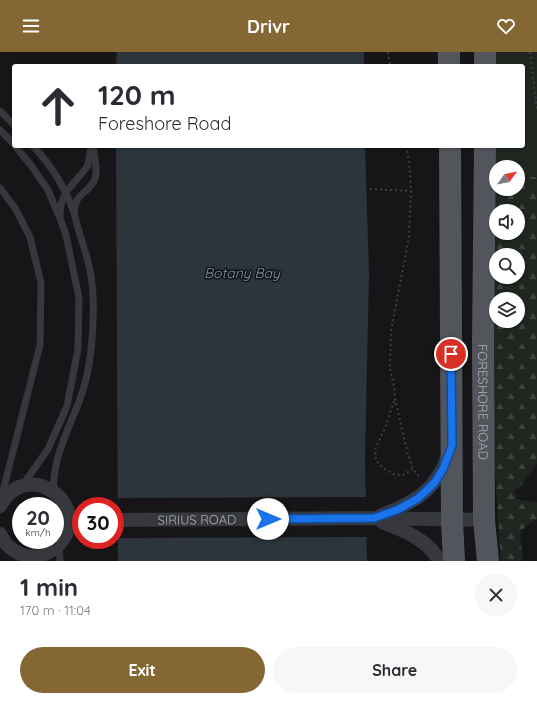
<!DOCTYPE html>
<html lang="en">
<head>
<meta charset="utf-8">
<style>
	:root { --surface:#fff; --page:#f7f7f7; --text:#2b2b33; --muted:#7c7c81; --accent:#856733 }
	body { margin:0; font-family:Quicksand,sans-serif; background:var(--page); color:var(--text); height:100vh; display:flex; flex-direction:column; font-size:15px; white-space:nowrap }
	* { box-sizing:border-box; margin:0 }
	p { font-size:13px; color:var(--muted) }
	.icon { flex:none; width:22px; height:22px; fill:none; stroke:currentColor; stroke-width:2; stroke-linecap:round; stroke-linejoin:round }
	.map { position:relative; height:509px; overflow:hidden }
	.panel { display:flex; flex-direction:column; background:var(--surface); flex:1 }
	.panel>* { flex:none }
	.banner { position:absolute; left:12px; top:12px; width:513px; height:84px; border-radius:4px; box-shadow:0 1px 3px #0004; background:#fff; color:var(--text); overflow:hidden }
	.needle { width:26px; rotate:57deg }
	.tools { position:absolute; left:489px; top:108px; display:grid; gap:8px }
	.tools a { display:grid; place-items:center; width:36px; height:36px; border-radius:50%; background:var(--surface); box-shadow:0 1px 3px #0004; font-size:20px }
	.speed { position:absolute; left:12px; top:445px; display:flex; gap:8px; font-size:20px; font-weight:700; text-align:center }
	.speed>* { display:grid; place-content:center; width:52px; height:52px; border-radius:50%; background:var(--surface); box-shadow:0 1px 3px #0004; line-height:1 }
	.speed small { font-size:10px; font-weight:400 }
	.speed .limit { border:6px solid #d22; background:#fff; color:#111 }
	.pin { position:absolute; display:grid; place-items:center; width:34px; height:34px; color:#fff; margin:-17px; border:2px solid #fff; border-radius:50%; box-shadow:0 1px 4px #0007 }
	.me { position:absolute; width:44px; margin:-22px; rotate:90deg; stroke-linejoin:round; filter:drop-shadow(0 0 3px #0008) }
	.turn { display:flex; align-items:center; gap:14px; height:84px; padding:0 20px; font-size:18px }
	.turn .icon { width:52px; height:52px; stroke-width:2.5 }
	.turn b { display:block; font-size:28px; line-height:34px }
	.round { display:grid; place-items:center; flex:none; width:42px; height:42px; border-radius:21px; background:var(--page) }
	.headline { display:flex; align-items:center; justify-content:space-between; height:68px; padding:0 20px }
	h1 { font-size:24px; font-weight:700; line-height:30px }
	.primary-button { display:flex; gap:8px; margin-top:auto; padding:8px 20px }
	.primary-button a { flex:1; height:46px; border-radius:24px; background:var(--accent); color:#fff; font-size:16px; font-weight:700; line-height:46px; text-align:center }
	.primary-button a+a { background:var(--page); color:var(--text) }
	header { display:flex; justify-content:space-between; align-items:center; height:52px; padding:0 20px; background:var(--accent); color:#fff; font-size:18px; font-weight:700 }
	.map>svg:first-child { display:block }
	.forest { fill:url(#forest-firs); fill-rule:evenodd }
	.park { fill:#1e261f }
	.water { fill:#2c353c }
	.pier { fill:#161618 }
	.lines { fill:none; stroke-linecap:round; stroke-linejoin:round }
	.path { stroke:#3d3f44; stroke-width:2; stroke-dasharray:2 3; stroke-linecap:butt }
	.lane { stroke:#37383d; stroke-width:7 }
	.street { stroke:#37383d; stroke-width:14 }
	.primary { stroke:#53555c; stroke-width:22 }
	.route-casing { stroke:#114b97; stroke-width:10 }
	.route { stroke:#1a73e8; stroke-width:7 }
	.labels { text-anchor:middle; stroke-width:3; stroke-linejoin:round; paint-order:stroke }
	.street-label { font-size:13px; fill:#a8adb8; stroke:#111113 }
	.water-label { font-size:14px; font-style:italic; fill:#7f9bb3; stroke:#111113 }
</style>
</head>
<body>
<header><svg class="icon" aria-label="menu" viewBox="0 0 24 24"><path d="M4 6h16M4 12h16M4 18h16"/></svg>Drivr<svg class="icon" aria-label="heart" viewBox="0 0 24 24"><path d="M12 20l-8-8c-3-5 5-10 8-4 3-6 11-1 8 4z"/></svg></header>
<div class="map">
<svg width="537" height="509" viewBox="0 0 537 509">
	<defs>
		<pattern id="forest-firs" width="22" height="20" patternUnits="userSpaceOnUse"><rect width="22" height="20" fill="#1e261f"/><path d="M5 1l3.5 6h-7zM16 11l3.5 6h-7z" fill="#3c433d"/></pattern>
	</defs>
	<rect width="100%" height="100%" fill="#161618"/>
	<!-- forest -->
	<path class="forest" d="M 492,119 L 496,120 L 496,137 L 518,137 L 518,123 L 537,125 L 537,411 L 522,433 L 514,438 L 517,446 L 521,448 L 537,450 L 537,467 L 524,476 L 520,483 L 523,509 L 501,509 L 492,377 ZM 496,159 L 518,159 L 518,181 L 496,181 ZM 496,203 L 518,203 L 518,225 L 496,225 ZM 496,247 L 518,247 L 518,269 L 496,269 Z"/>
	<!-- park -->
	<polygon class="park" points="493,0 537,0 537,125 518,123 518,115 496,115 496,120 492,119 492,94 523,94 523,14 493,14"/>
	<!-- water -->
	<g class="water">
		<polygon points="117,0 364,0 364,14 116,14"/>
		<polygon points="116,94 365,94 369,221 365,407 367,509 118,509"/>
	</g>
	<!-- pier -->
	<polygon class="pier" points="367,445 368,485 116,486 115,446"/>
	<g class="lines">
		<!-- path -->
		<g class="path">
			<polyline points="388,0 390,14"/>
			<polyline points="530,0 537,59"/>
			<polyline points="406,94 409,109 411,139 409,185 391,279 390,316 394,335 395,347 407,399 413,417 420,426"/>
			<polyline points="370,137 411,139"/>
			<polyline points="394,349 385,376 375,398 376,409 385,417 395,423 403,423 413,417"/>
		</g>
		<!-- lane -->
		<g class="lane">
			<polyline points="0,59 14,73"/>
			<polyline points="0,78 14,92"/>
			<polyline points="15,94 30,112 48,138 60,166 66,183 79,246 78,297 67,354 48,397 22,434"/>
			<path d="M 33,94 C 51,113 65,136 74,160"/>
			<polyline points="0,136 15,156 30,185 41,231 40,293 1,447"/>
			<polyline points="60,163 61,152 66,140 83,120 88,113 91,95"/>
			<path d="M 54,440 C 51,404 73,371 83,338 C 93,307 97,246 89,214 C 85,196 78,179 74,161 C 76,139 85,145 94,129 C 99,120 94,104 93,94"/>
			<polyline points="59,493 60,509"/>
		</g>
		<!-- street -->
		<g class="street">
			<path d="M 0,454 C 25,405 91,450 62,489 C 55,498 46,503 34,504 C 19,505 6,495 0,482"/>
			<path d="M 380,464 C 413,451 436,439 448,404"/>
			<path id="s1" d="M 115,468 L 374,466 L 484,468"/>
			<path d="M 382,470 C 403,478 429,488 439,509"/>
		</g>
		<!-- primary -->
		<g class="primary">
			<polyline points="449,0 449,14"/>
			<polyline points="485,0 485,14"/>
			<polyline points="450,94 452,468 454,509"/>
			<path id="s2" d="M 485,94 L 483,291 L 484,468 L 488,509"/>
		</g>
	</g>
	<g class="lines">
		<defs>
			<polyline id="route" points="268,467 374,466 397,458 417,447 426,439 435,430 443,417 452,394 451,302"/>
		</defs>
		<!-- route casing -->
		<use href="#route" class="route-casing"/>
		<!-- route -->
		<use href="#route" class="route"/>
	</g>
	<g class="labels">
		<!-- street labels -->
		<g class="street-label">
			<text dy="5" stroke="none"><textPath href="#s2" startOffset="256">FORESHORE ROAD</textPath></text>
			<text dy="5" stroke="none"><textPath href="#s1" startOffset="82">SIRIUS ROAD</textPath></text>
		</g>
		<!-- water labels -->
		<g class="water-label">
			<text x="242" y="226">Botany Bay</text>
		</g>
	</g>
</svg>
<div class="tools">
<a><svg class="needle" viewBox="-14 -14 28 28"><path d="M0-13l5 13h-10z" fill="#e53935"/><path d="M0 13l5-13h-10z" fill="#7c7c81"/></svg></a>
<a><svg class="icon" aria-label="sound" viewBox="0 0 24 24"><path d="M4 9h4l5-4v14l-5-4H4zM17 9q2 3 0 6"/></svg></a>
<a><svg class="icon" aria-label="search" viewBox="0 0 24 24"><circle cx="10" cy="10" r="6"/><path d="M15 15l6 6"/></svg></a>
<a><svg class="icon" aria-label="layers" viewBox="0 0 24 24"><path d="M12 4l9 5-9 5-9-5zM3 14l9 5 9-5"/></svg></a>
</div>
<div class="speed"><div>20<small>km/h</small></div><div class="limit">30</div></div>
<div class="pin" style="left:451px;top:302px;background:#d93025"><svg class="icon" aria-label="arrive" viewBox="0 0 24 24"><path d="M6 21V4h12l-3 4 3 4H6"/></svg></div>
<svg class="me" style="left:268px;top:467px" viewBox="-20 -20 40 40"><circle r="19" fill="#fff"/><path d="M0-13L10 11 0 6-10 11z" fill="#1a73e8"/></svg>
<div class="banner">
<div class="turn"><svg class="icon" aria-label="ahead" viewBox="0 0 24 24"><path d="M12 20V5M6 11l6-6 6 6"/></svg><div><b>120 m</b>Foreshore Road</div></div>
</div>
</div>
<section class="panel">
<div class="headline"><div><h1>1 min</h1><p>170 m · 11:04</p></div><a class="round"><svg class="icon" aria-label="close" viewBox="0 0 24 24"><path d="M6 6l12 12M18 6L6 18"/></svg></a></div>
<div class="primary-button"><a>Exit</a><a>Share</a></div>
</section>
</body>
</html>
